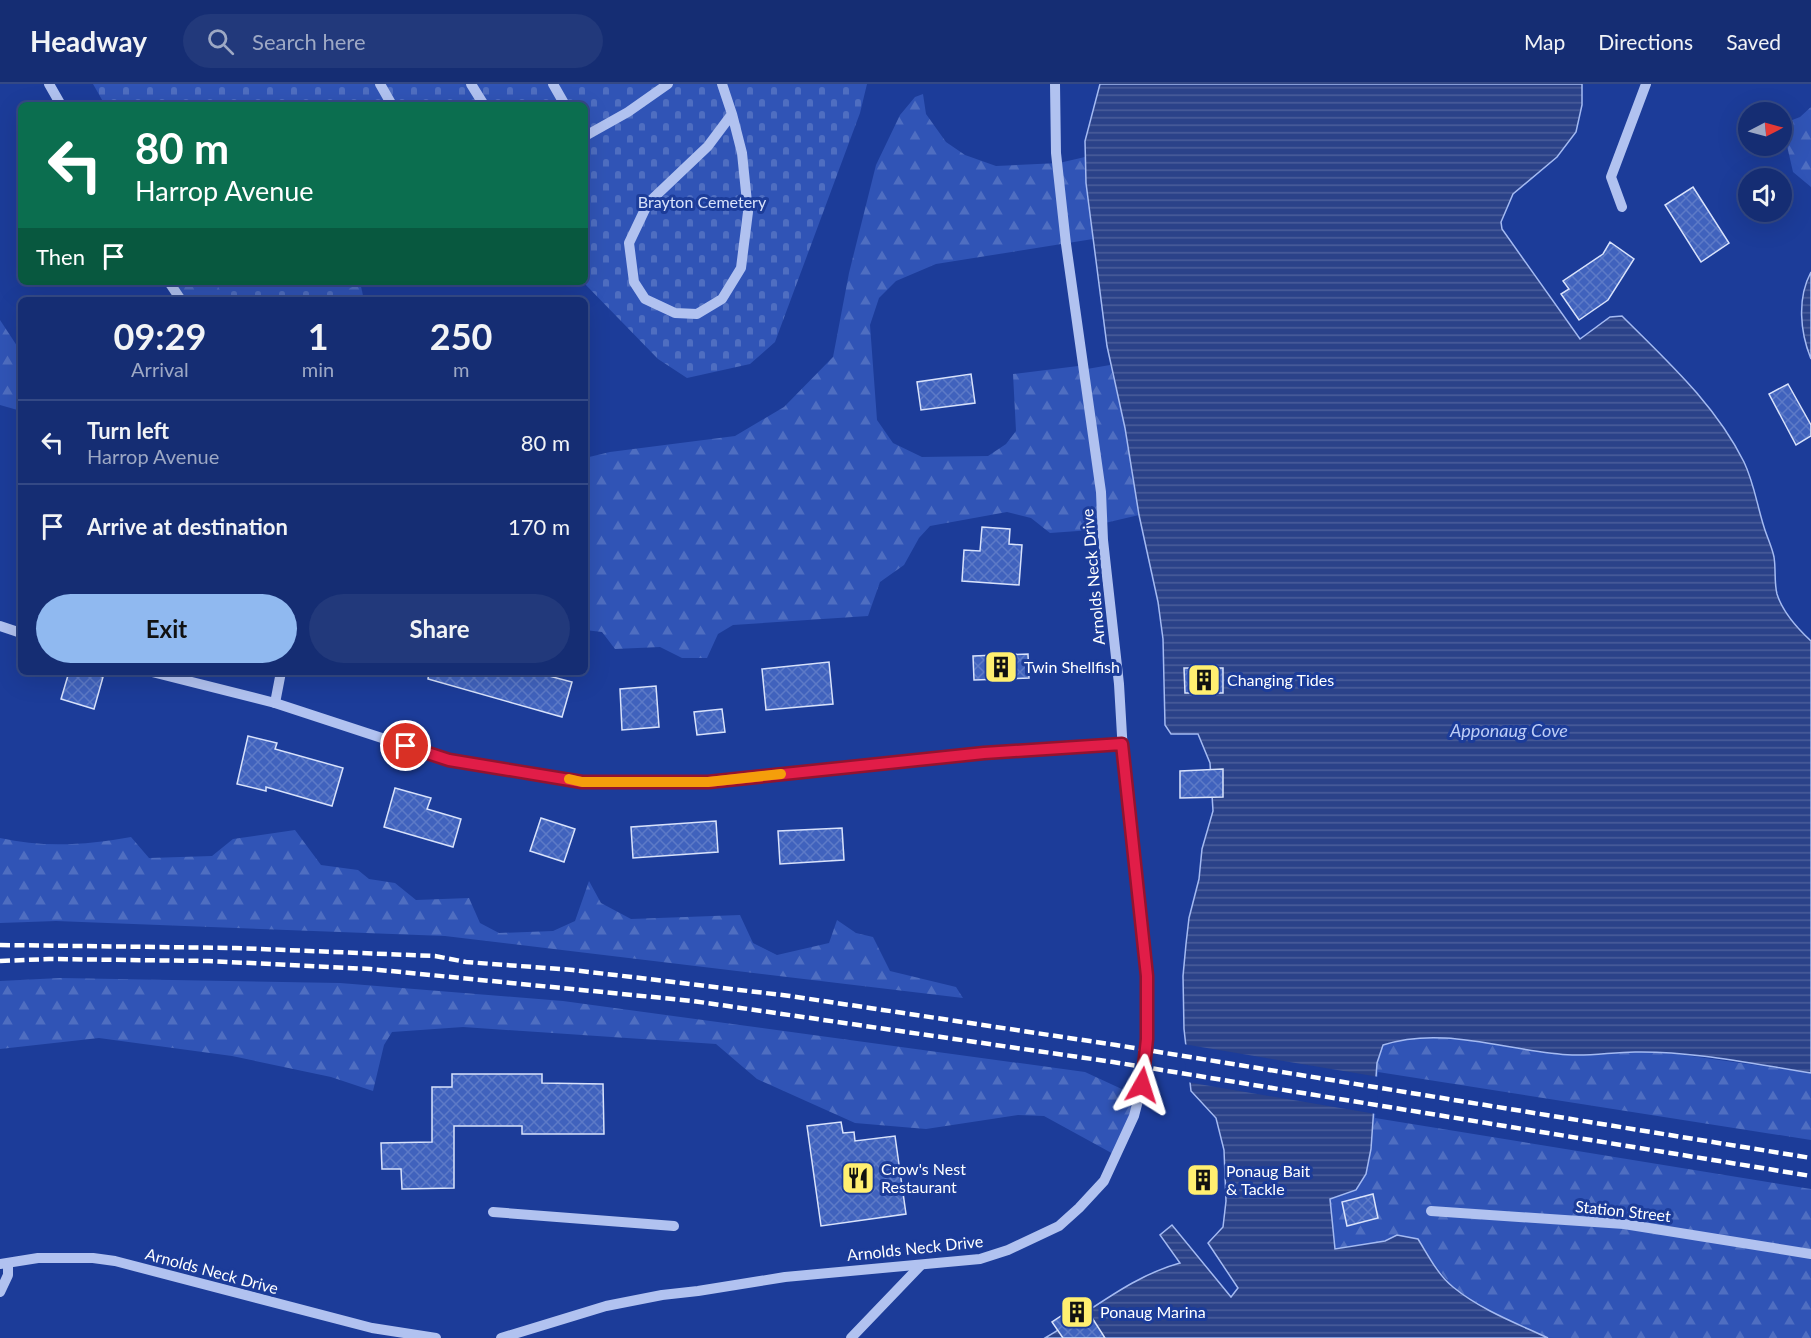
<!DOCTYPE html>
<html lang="en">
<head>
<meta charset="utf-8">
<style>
	:root { --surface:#152d73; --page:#22397b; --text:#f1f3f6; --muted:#9da8c4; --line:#344985; --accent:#90b9f0 }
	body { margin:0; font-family:Lato,sans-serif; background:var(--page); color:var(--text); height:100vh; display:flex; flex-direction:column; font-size:22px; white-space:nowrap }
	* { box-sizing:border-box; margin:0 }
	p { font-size:20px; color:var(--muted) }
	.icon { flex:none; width:33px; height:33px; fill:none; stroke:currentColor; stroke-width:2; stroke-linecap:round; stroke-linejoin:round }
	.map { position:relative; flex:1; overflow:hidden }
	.details { position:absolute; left:18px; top:213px; width:570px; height:378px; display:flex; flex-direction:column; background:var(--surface); border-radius:9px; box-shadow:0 6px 24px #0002,0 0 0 2px var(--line) }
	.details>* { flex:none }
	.top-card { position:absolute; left:18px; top:18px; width:570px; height:183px; border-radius:9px; box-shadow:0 6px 24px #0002,0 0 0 2px var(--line); background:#0b6e4f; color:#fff; overflow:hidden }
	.needle { width:39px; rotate:84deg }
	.fabs { position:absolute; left:1738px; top:18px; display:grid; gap:12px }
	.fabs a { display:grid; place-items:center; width:54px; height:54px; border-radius:50%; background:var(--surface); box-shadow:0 6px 24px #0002,0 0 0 2px var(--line); font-size:30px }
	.pin { position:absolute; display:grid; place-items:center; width:51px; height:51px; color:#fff; margin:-26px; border:3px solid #fff; border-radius:50%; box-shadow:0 2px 6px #0007 }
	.me { position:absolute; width:66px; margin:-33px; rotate:6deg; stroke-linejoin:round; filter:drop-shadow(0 0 4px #0008) }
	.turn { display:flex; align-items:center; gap:21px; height:126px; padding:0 18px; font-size:27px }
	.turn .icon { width:78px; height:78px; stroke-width:2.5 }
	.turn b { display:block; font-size:42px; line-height:51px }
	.then { display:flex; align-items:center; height:57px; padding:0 18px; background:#0003; gap:12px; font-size:22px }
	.eta { display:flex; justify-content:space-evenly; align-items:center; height:102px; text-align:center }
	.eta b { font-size:36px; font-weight:700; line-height:42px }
	.primary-button { display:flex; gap:12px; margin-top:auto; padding:12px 18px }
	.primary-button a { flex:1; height:69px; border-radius:36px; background:var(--accent); color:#111; font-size:24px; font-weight:700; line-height:69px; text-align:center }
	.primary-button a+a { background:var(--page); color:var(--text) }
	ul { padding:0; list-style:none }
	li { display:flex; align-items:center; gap:18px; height:84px; padding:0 18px; border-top:2px solid var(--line) }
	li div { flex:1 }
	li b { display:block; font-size:22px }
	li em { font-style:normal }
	header { display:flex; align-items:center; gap:36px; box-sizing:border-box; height:84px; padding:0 30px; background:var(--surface); border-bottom:2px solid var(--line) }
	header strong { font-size:28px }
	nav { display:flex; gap:33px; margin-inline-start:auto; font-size:21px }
	.search { width:420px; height:54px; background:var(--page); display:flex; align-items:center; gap:15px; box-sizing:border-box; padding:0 21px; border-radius:33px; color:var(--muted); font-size:22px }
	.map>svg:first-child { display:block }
	.forest { fill:url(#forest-firs) }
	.cemetery { fill:url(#cemetery-stones) }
	.water { fill:url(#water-rules); stroke:#a4baf2; stroke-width:1.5 }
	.pier { fill:#1c3c99 }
	.building { fill:url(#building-cross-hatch); stroke:#d8e2fb; stroke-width:1.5 }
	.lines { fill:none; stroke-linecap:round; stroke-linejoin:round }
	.minor { stroke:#b1c2f0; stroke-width:10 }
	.rail { stroke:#fff; stroke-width:4.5; stroke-dasharray:10 4.5; stroke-linecap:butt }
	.route-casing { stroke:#92132f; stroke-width:15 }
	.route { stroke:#e11d48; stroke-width:10 }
	.slow { stroke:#f59e0b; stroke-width:10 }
	.labels { text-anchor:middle; stroke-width:6; stroke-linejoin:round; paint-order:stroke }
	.park-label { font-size:16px; fill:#d8e2fb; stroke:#1c3c99 }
	.street-label { font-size:16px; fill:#fff; stroke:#1c3c99 }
	.poi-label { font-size:16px; fill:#fff; stroke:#1c3c99; text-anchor:start }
	.water-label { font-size:18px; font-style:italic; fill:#bdcdf7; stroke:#1c3c99 }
</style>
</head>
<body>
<header>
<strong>Headway</strong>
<div class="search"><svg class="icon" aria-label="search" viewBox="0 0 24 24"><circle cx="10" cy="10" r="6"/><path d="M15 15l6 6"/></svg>Search here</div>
<nav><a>Map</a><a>Directions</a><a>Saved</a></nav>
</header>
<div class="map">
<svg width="1811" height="1254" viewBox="0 0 1811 1254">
	<defs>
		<pattern id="forest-firs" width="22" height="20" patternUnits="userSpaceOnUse" patternTransform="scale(1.5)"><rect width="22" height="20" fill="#3054b6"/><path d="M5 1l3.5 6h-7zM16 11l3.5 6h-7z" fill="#4f6ec1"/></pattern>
		<pattern id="cemetery-stones" width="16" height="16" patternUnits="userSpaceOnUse" patternTransform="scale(1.5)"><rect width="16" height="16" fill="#3054b6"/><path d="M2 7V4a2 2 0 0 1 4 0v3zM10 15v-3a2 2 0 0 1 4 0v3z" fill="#4f6ec1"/></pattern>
		<pattern id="water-rules" width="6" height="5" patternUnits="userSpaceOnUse" patternTransform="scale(1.5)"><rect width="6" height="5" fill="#2b4289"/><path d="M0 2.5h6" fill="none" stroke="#4b5e9b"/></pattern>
		<pattern id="building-cross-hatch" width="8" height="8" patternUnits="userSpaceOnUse" patternTransform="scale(1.5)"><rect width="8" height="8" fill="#4062bd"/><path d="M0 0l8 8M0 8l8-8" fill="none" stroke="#5d7ac7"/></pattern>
	</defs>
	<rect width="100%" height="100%" fill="#1c3c99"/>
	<!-- forest -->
	<g class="forest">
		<polygon points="923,10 926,30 946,58 965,71 996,82 1059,79 1085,73 1086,99 1093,155 936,180 896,197 879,214 870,241 877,336 893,359 922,373 988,372 1006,360 1016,347 1013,290 1086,281 1087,285 1110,281 1125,344 1139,431 1105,439 1106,445 1050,449 1031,434 1007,428 930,442 919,454 904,481 880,498 868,532 733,541 718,550 707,574 682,574 660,563 615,565 602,548 585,546 585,374 610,368 735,352 784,323 833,273 849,189 876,81 900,31 915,13"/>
		<polygon points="1811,23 1811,103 1793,88 1782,40 1800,33"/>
		<polygon points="170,198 360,198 364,216 181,216"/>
		<polygon points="0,236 21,268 21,327 0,321"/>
		<path d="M 295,746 L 321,781 L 358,786 L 369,795 L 395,799 L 416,816 L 469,814 L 480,839 L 499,849 L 553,847 L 575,837 L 589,797 L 601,819 L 631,835 L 740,831 L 753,859 L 777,871 L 829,859 L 837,836 L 856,849 L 873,853 L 890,887 L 956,903 L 963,914 L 445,852 L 56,837 L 0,839 L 0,754 C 43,764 88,761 131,753 L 149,774 L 212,772 L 233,755 Z"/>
		<polygon points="60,894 340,899 563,917 1085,988 1139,1013 1117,1072 1044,1032 1018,1031 926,1045 855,1039 757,995 716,960 463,943 392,948 384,961 373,1007 331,993 232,972 99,954 0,965 0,897"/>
		<polygon points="1435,953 1670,969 1811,989 1811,1056 1378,988 1375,1034 1811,1105 1811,1254 1548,1254 1481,1223 1452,1202 1433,1179 1417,1155 1397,1151 1385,1157 1335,1165 1330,1115 1356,1106 1366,1090 1371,1065 1377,979 1382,961 1403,954"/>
	</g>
	<!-- cemetery -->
	<g class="cemetery">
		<polygon points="93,0 867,0 860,29 775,258 750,280 687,294 658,275 583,198 585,198 585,21 105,21"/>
		<polygon points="215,198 362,198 327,216 226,216"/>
	</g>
	<!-- water -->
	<g class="water">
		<path d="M 1100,0 L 1582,0 L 1582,21 L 1576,48 L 1557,73 L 1513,110 L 1501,138 L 1502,145 L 1580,255 L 1610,233 L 1622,232 C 1667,277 1715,320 1744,378 C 1754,399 1757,421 1764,443 C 1767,453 1772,463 1774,473 C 1776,485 1774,498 1777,510 C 1783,529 1797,544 1811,557 L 1811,989 C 1753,980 1694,967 1635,968 C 1614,968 1593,972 1572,971 C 1509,968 1445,941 1383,961 L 1377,979 L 1371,1065 L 1366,1090 L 1356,1106 L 1330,1115 L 1335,1165 L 1385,1157 L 1397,1151 L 1418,1155 C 1428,1171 1438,1191 1453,1203 C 1481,1226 1516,1239 1548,1254 L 1045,1254 C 1089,1229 1131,1192 1180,1179 L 1160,1151 L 1172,1141 L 1231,1213 L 1238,1204 L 1208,1159 L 1223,1143 L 1226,1117 L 1224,1066 L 1216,1034 L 1191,1007 L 1184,945 L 1183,892 L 1186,860 L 1189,834 L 1199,795 L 1202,765 L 1213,727 L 1210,679 L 1198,650 L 1171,650 L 1165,641 L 1163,555 L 1158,518 L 1139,431 L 1125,344 L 1107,262 L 1086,99 L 1085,57 Z"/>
		<path d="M 1811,188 L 1811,275 C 1800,248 1797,214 1811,188 Z"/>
	</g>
	<!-- pier -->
	<polygon class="pier" points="1183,960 1379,993 1376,1030 1187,998"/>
	<!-- building -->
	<g class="building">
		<polygon points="1693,103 1729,159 1701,178 1665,121"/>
		<polygon points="1610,158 1634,175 1608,216 1579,236 1561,210 1569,205 1563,197 1603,170"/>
		<polygon points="971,290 975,319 921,326 917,298"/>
		<polygon points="1788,300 1811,341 1811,352 1796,361 1769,310"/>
		<polygon points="982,443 1010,445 1009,460 1022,461 1019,501 962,497 964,466 980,467"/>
		<polygon points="1028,570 1029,594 974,596 973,572"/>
		<polygon points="829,578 833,620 766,626 762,585"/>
		<polygon points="1184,584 1223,584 1223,609 1185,609"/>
		<polygon points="69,588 88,588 103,593 94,625 61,615"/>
		<polygon points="429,588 534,588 572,598 562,633 428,595"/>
		<polygon points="656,602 659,643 622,646 620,605"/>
		<polygon points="722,625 725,648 697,651 694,628"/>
		<polygon points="248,652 277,659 275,665 343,684 332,722 266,703 266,707 237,700"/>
		<polygon points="1223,685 1223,713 1180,714 1180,687"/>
		<polygon points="395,704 431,714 427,725 461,735 453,763 384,743"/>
		<polygon points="541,734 575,745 564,778 530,767"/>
		<polygon points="716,737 718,768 633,774 631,743"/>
		<polygon points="842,744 844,776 780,780 778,747"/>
		<polygon points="452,990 542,990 542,999 603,1000 604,1050 522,1050 522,1042 454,1042 454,1104 402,1105 401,1085 382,1085 381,1059 432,1058 432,1003 452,1003"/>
		<polygon points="841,1038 843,1049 854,1048 855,1057 895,1052 906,1130 821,1142 807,1042"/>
		<polygon points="1373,1110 1378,1134 1347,1142 1342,1118"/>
		<polygon points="1082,1218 1105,1254 1063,1254 1052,1238"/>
	</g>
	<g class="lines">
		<!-- minor -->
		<g class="minor">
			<polyline points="49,0 61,21"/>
			<polyline points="380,0 392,21"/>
			<polyline points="471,0 484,21"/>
			<polyline points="553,0 565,21"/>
			<polyline points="722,0 732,30 742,69 748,128 741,184 722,215 697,230 675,229 645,215 634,198 629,159 648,119 708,62 732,30"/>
			<polyline points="585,49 587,51 628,28 668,0"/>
			<polyline points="1622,123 1611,93 1646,0"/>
			<polyline points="169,198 181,216"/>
			<polyline points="0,542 21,549"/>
			<polyline points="152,588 275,619 449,676 582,697 708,698 984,669 1122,660"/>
			<polyline points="275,619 281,588"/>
			<polyline points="1431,1127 1624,1140 1811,1170"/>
			<polyline points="493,1128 674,1142"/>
			<polyline points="0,1180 38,1174 93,1174 115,1177 372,1244 436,1254"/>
			<polyline points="0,1208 8,1191 8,1180"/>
			<polyline points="501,1254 606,1222 662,1211 698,1207 785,1193 980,1175 1008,1166 1059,1142 1079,1124 1104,1097 1134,1032 1142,1001 1147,955 1147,892 1125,703 1119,600 1103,456 1101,408 1066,160 1056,69 1055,0"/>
			<polyline points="851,1254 921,1181"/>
		</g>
		<!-- rail -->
		<g class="rail">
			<polyline points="0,861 235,864 435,872 466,878 573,886 790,912 1116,961 1811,1074"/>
			<polyline points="0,877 49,875 209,877 370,885 693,917 1113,978 1811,1092"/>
		</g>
	</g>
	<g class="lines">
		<defs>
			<polyline id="route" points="406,662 449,676 582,698 708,698 984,669 1122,660 1147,892 1147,955 1142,1001"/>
		</defs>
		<!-- route casing -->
		<use href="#route" class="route-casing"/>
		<!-- route -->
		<use href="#route" class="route"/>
		<!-- slow -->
		<polyline class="slow" points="569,695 582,698 708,698 781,690"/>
	</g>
	<!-- icons -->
	<defs>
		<symbol id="building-square" viewBox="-11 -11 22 22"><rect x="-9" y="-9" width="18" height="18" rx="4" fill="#ffef70" stroke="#1c3c99"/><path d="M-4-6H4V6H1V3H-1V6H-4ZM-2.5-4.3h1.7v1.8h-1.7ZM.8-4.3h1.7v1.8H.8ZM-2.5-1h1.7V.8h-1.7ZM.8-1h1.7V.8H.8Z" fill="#111"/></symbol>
		<symbol id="restaurant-square" viewBox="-11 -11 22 22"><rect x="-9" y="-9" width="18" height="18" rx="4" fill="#ffef70" stroke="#1c3c99"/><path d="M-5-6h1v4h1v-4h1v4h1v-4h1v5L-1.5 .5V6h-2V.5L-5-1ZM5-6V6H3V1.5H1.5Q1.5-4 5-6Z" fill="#111"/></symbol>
	</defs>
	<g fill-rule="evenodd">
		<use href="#building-square" x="982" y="564" width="38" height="38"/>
		<use href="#building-square" x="1185" y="577" width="38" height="38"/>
		<use href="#restaurant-square" x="839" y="1075" width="38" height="38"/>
		<use href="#building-square" x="1184" y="1077" width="38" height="38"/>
		<use href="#building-square" x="1058" y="1209" width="38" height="38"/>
	</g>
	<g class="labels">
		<!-- park labels -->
		<g class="park-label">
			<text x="702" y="124">Brayton Cemetery</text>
		</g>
		<!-- street labels -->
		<g class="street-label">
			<text transform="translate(1093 493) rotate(-95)" y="6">Arnolds Neck Drive</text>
			<text transform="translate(1623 1127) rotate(6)" y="6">Station Street</text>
			<text transform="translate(915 1164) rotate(-6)" y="6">Arnolds Neck Drive</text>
			<text transform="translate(212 1187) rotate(15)" y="6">Arnolds Neck Drive</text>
		</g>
		<!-- poi labels -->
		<g class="poi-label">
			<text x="1024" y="589">Twin Shellfish</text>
			<text x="1227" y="602">Changing Tides</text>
			<text x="881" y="1091">Crow's Nest<tspan x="881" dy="18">Restaurant</tspan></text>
			<text x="1226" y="1093">Ponaug Bait<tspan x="1226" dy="18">&amp; Tackle</tspan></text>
			<text x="1100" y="1234">Ponaug Marina</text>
		</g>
		<!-- water labels -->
		<g class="water-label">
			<text x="1509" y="653">Apponaug Cove</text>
		</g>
	</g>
</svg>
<div class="fabs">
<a><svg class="needle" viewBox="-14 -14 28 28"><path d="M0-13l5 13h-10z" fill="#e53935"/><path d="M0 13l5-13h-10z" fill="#9da8c4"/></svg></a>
<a><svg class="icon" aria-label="sound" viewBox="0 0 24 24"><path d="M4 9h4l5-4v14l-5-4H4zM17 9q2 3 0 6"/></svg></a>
</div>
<div class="pin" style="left:406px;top:662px;background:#d93025"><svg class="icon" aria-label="arrive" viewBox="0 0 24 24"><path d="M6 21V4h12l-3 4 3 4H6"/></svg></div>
<svg class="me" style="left:1142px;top:1001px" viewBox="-20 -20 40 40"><path d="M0-17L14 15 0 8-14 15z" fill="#e11d48" stroke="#fff" stroke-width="4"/></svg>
<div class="top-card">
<div class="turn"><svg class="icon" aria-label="left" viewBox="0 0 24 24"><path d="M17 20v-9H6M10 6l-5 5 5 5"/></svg><div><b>80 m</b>Harrop Avenue</div></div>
<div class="then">Then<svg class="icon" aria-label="arrive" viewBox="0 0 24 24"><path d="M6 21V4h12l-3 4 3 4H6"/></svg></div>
</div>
<section class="details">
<div class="eta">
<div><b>09:29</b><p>Arrival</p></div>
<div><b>1</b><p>min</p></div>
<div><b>250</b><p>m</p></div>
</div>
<ul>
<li><svg class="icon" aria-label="left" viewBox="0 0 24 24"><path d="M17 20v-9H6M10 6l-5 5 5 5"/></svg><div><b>Turn left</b><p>Harrop Avenue</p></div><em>80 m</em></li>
<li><svg class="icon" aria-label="arrive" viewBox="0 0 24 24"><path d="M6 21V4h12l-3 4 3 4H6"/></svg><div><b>Arrive at destination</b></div><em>170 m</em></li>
</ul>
<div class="primary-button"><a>Exit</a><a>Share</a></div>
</section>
</div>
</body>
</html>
